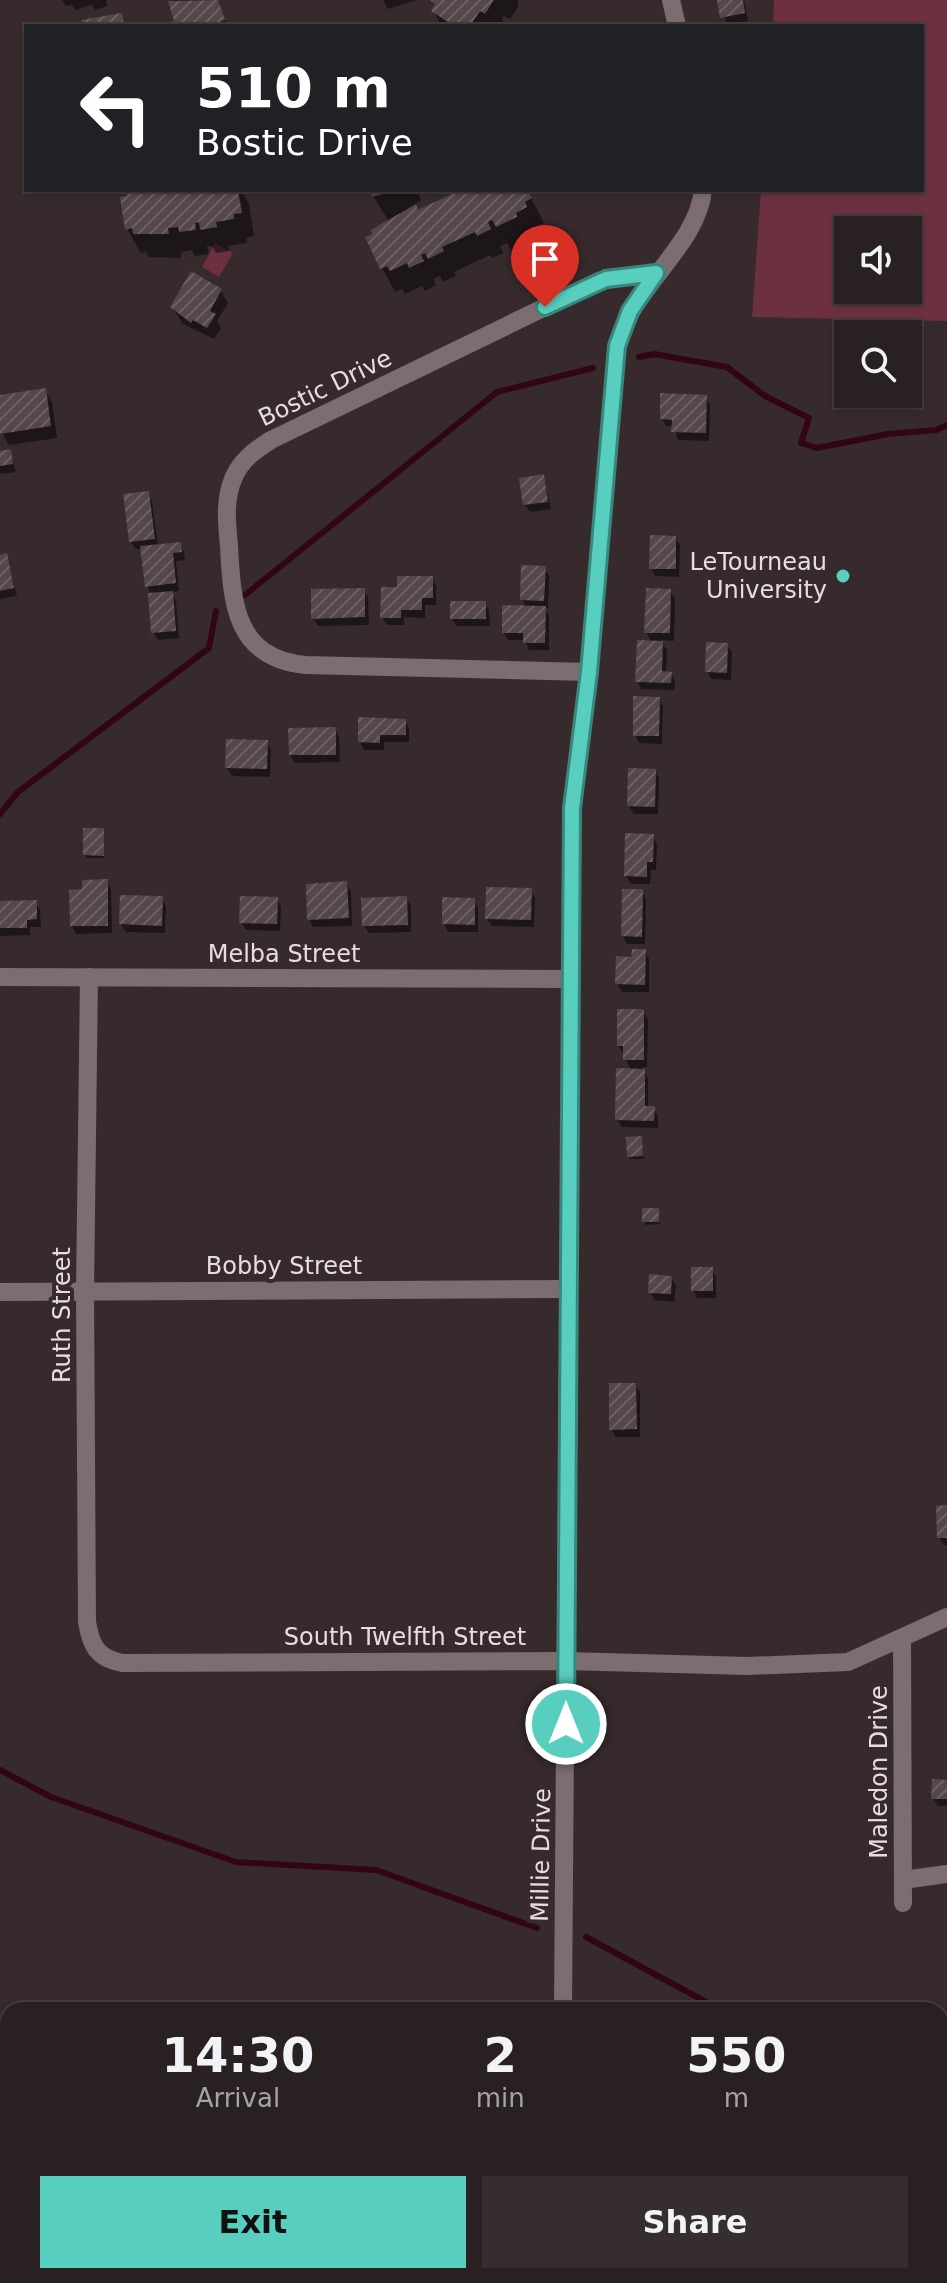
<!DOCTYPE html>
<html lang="en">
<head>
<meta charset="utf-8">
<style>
	:root { --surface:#292022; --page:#352d2f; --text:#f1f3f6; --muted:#a5a3a5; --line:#453e40; --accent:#58cebf }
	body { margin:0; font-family:"DejaVu Sans",sans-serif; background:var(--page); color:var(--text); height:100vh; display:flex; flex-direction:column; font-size:30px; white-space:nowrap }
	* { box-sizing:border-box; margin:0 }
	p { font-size:26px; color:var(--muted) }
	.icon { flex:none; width:44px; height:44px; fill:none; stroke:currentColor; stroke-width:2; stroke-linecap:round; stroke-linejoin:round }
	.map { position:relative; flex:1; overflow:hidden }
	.panel { position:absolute; left:0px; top:2002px; width:948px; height:282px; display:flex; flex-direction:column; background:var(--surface); border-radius:24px 24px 0 0; box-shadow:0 2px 6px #0004,0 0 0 2px var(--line) }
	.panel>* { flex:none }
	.guide { position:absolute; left:24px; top:24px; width:900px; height:168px; border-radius:0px; box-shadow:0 2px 6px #0004,0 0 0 2px var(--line); background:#202124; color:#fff; overflow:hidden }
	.fabs { position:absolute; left:834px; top:216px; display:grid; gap:16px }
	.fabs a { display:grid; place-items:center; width:88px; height:88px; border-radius:0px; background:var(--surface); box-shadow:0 2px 6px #0004,0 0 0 2px var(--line); font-size:40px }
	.pin { position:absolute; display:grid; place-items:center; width:68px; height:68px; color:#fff; margin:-82px -34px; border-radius:50% 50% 50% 0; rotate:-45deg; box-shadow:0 0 8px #0007 }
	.pin .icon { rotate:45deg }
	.me { position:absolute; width:88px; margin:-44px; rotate:0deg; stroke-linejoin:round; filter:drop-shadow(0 0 6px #0008) }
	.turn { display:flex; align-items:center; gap:28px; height:168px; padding:0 40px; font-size:36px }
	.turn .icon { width:104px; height:104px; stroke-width:2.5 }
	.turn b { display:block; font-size:56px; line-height:68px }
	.eta { display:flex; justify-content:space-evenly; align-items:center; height:136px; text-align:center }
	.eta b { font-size:48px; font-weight:700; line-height:56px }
	.action { display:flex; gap:16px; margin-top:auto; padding:16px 40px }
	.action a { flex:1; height:92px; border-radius:0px; background:var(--accent); color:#111; font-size:32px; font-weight:700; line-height:92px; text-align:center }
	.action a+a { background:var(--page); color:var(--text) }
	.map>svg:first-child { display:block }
	.green { fill:#6c3041; fill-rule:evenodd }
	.shadow { fill:#0007 }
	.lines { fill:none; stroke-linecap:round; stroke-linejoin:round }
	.stream { stroke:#310514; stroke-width:6 }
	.building { fill:url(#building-hatch) }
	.street { stroke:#7d6d70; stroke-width:18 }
	.route-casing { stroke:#39867c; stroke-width:20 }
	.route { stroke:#58cebf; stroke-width:14 }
	.poi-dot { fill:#58cebf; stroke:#372a2d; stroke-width:3 }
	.labels { text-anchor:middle; stroke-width:8; stroke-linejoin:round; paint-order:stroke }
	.street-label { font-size:24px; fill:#e7dddf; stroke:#372a2d }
	.poi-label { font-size:24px; fill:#e7dddf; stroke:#372a2d; text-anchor:end }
</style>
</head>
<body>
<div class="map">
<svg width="947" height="2283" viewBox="0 0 947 2283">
	<defs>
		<pattern id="building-hatch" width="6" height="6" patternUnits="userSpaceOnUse" patternTransform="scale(2)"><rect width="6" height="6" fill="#554649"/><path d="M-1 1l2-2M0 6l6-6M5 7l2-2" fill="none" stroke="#6d6063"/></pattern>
	</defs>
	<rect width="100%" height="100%" fill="#372a2d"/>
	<!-- green -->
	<g class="green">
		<path d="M 774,0 L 947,0 L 947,321 L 752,317 L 761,190 L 922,190 L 922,26 L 773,26 ZM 908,230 L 908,290 L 848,290 L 848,230 Z"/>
		<polygon points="215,243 233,253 219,277 202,267"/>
	</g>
	<!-- shadow -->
	<g class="shadow">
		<polygon points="62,0 106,0 107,6 95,10 92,5 75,10 72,5 66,6"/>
		<polygon points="174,0 215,0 228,26 173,26 176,22 170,2"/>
		<polygon points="383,0 417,0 388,9"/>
		<polygon points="438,0 518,0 518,7 510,19 504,16 502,19 506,26 442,26 433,10"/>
		<polygon points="719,0 744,0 748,21 727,25"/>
		<polygon points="139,190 241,190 249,204 254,236 246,238 247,243 228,246 229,251 216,253 212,246 207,246 209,254 195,256 192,250 181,252 181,258 149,257 146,252 141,253 127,229"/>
		<polygon points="369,190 418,190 421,201 416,203 418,212 461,190 527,190 544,223 537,226 539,232 528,237 529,241 511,250 507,243 500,246 503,253 492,258 490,255 454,272 456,276 443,282 440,276 433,279 436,285 425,291 422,286 405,294 402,289 395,292 382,268 390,223"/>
		<polygon points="221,291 228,303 217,321 221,328 214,339 183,324 172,307"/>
		<polygon points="45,390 52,402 57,438 9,445 2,433 0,397"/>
		<polygon points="706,397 710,405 709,441 678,440 674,427 666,426 662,419"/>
		<polygon points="10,451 16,472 0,474 0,453"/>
		<polygon points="543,477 551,509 530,512 525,505"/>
		<polygon points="148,493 152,501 158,546 180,544 184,552 185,560 176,561 179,591 171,592 176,601 179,638 158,640 153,632 151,594 147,586 143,549 136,549 131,542"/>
		<polygon points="675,538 680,545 679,577 655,576 651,568"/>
		<polygon points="6,555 17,596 0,599 0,557"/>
		<polygon points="545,568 549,576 548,608 544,608 549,616 549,650 529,650 525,640 508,640 504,632 527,608 522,599"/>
		<polygon points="432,578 436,586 436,605 425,605 425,618 404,617 404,625 387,625 382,617 399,589"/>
		<polygon points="363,590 368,597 369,625 318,626 313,618"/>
		<polygon points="670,591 675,599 674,641 661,640 667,651 666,673 671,673 675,681 675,690 641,689 637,681 652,642 646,632"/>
		<polygon points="485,603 489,610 490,626 457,626 452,619"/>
		<polygon points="727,645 732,652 731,680 712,679 707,672"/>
		<polygon points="659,699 663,706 662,744 639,743 635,735"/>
		<polygon points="405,721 409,728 409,742 384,742 384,750 364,750 360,742"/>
		<polygon points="335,729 339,737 340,762 295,763 290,755"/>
		<polygon points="266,742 271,750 270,777 232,776 227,768"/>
		<polygon points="654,771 659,778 658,814 634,814 629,806"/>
		<polygon points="103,830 104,858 87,858 85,855"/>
		<polygon points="653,836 657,844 656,870 651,870 650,884 631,884 626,876"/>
		<polygon points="107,881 111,889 112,933 76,934 72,926 84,891"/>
		<polygon points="346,883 351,891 352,926 313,927 309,919"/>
		<polygon points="530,890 535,898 534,927 492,926 487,919"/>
		<polygon points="642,891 646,899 645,944 627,944 623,936"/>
		<polygon points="161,898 166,906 165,933 126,932 121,924"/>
		<polygon points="406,898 411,906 411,932 369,933 364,925"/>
		<polygon points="277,899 281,907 280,931 246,930 241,922"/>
		<polygon points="474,900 478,908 478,932 448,932 444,924"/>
		<polygon points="35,902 40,910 41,927 30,927 30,935 0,936 0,903"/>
		<polygon points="645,951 649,959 649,992 622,992 617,984 633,959"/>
		<polygon points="643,1011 648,1019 647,1067 642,1067 648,1079 648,1108 653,1108 658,1116 658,1128 622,1127 617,1120 632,1071 619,1046"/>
		<polygon points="641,1138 644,1159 630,1159 629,1156"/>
		<polygon points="658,1210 660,1224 646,1225 644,1221"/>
		<polygon points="712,1269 716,1277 716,1298 697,1298 693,1290"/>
		<polygon points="671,1278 676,1286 674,1302 654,1300 650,1292"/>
		<polygon points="635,1385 640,1392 640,1437 616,1437 611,1429"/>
		<polygon points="947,1507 947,1545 943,1545 939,1537"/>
		<polygon points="947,1782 947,1806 938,1806 933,1798"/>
	</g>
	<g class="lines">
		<!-- stream -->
		<g class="stream">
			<polyline points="639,357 654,354 727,367 765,396 809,418 801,443 817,448 888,434 936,430 947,425"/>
			<polyline points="245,595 497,392 593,368"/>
			<polyline points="0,814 18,792 209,648 216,611"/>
			<polyline points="0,1770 51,1797 236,1862 376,1870 537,1928"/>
			<polyline points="586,1937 721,2010"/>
			<polyline points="940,2092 947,2092"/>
		</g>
	</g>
	<!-- building -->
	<g class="building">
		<polygon points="218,0 225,20 217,23 218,26 171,26 170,22 174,21 168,1"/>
		<polygon points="430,0 494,0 485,14 480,11 470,26 454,26 431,11 435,4"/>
		<polygon points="717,0 743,0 745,13 720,18"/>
		<polygon points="122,13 124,26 82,26 81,20"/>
		<polygon points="127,190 238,190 242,213 234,214 234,219 216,222 217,227 200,230 199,222 195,223 196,230 179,232 178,227 168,228 169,234 133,234 132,228 125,230 120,197 127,196"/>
		<polygon points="370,190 392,190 392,191 372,197"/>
		<polygon points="460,190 527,190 532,198 525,202 527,207 516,213 517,217 496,227 492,220 488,222 491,229 477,236 475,232 442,247 444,251 428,259 425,253 421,255 424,261 409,268 407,263 390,271 387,266 380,269 365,237 372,234 371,230 416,204 418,210"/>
		<polygon points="191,271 222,289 210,311 216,314 207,328 193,320 191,323 170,307"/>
		<polygon points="46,388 51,426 0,434 0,395"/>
		<polygon points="660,393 707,395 706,433 671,432 672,420 660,419"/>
		<polygon points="11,449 13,464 0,466 0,451"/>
		<polygon points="544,474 548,502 523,505 519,478"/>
		<polygon points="149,491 155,539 129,542 123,494"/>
		<polygon points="650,535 676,536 676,569 649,569"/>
		<polygon points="181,542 182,552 173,553 176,583 145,587 140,546"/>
		<polygon points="7,553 14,588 0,591 0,555"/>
		<polygon points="521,565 546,566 544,601 520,600"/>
		<polygon points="397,576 433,576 433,598 422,598 422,610 401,610 401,618 380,618 381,587 397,587"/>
		<polygon points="365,588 365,617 311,619 311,589"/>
		<polygon points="646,588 671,589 670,633 644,633"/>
		<polygon points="173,591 176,631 151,633 148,593"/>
		<rect x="450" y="601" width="36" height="18"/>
		<polygon points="502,605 546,606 545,643 523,643 523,633 502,633"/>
		<polygon points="637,640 663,641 662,671 672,672 671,683 635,682"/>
		<polygon points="706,642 728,643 727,673 705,672"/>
		<polygon points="633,696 660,697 659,736 633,736"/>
		<polygon points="358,717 406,719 406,735 380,735 380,743 358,742"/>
		<polygon points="336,727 336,755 289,755 288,728"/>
		<polygon points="226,739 268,740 267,769 225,768"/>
		<polygon points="628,768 656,769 655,807 627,806"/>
		<polygon points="83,828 104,828 104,856 83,855"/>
		<polygon points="625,833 654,834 653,862 647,862 647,877 624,876"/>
		<polygon points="108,879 108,926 70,926 69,890 82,889 82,880"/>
		<polygon points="347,881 349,918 307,920 306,884"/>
		<polygon points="486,887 532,888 531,920 485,919"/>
		<polygon points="622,889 643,889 642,937 621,936"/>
		<polygon points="120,895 163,896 162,926 119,924"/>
		<polygon points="240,896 278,897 277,924 239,923"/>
		<polygon points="407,896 408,925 362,926 361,898"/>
		<polygon points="442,897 475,898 475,925 442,924"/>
		<polygon points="37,900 37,919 27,920 27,928 0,928 0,901"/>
		<polygon points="632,949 646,949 645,985 615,984 616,956 631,957"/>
		<polygon points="617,1009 644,1009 644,1060 623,1060 623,1046 617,1046"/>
		<polygon points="616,1068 645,1069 645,1106 655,1106 654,1121 615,1120"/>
		<polygon points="642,1136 643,1156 627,1157 626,1137"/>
		<rect x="642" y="1208" width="17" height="14"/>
		<rect x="691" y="1267" width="22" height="24"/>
		<polygon points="649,1274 672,1276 671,1294 648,1293"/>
		<polygon points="609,1383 636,1383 637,1429 609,1430"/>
		<polygon points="947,1505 947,1538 937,1538 936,1506"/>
		<polygon points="932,1779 947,1780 947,1799 931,1799"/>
	</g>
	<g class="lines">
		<!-- street -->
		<g class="street">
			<polyline points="671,0 677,26"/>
			<path d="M 589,672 L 306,665 C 235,658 232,604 229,546 C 227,524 224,501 233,479 C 240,461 255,450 271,440 L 599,281 L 656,273"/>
			<polyline points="0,977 569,979"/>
			<path d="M 89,977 L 85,1291 L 87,1622 C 91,1646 97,1658 122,1663 L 567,1661 L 747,1666 L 848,1662 L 947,1617"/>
			<polyline points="0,1292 568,1289"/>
			<polyline points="902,1639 903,1903"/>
			<polyline points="903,1880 947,1874"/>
			<path d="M 563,2010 L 572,808 L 589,672 L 617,346 C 631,287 697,247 703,190"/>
			<polyline points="0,2047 8,2047"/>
			<polyline points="293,2276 293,2283"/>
			<polyline points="562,2283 562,2276"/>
		</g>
	</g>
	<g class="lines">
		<defs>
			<polyline id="route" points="545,307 606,279 656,273 630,311 617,346 589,672 572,808 566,1724"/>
		</defs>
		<!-- route casing -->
		<use href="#route" class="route-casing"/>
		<!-- route -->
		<use href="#route" class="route"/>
	</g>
	<!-- markers -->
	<circle class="poi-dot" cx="843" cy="576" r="8"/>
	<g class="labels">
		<!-- street labels -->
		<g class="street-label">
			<text transform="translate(325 388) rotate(-26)" y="8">Bostic Drive</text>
			<text x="284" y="962">Melba Street</text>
			<text x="284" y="1274">Bobby Street</text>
			<text transform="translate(62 1315) rotate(-90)" y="8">Ruth Street</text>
			<text x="405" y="1645">South Twelfth Street</text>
			<text transform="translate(879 1772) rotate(-90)" y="8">Maledon Drive</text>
			<text transform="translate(541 1855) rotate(-89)" y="8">Millie Drive</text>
		</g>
		<!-- poi labels -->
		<g class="poi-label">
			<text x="827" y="570">LeTourneau<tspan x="827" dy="28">University</tspan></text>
		</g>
	</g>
</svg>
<div class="fabs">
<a><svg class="icon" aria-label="sound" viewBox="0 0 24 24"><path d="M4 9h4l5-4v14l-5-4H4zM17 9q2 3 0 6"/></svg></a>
<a><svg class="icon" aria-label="search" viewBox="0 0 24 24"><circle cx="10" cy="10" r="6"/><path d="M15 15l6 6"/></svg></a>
</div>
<div class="pin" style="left:545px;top:307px;background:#d93025"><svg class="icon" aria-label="arrive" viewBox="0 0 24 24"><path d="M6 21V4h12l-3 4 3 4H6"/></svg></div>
<svg class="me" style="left:566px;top:1724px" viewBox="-20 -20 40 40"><circle r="17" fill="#58cebf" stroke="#fff" stroke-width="3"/><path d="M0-11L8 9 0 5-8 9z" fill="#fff"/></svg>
<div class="guide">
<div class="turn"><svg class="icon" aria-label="left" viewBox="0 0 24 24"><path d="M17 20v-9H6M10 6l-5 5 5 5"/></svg><div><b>510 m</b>Bostic Drive</div></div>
</div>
<section class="panel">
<div class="eta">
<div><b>14:30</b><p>Arrival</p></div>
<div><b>2</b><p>min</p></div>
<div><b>550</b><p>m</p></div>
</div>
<div class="action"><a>Exit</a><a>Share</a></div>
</section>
</div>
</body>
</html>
